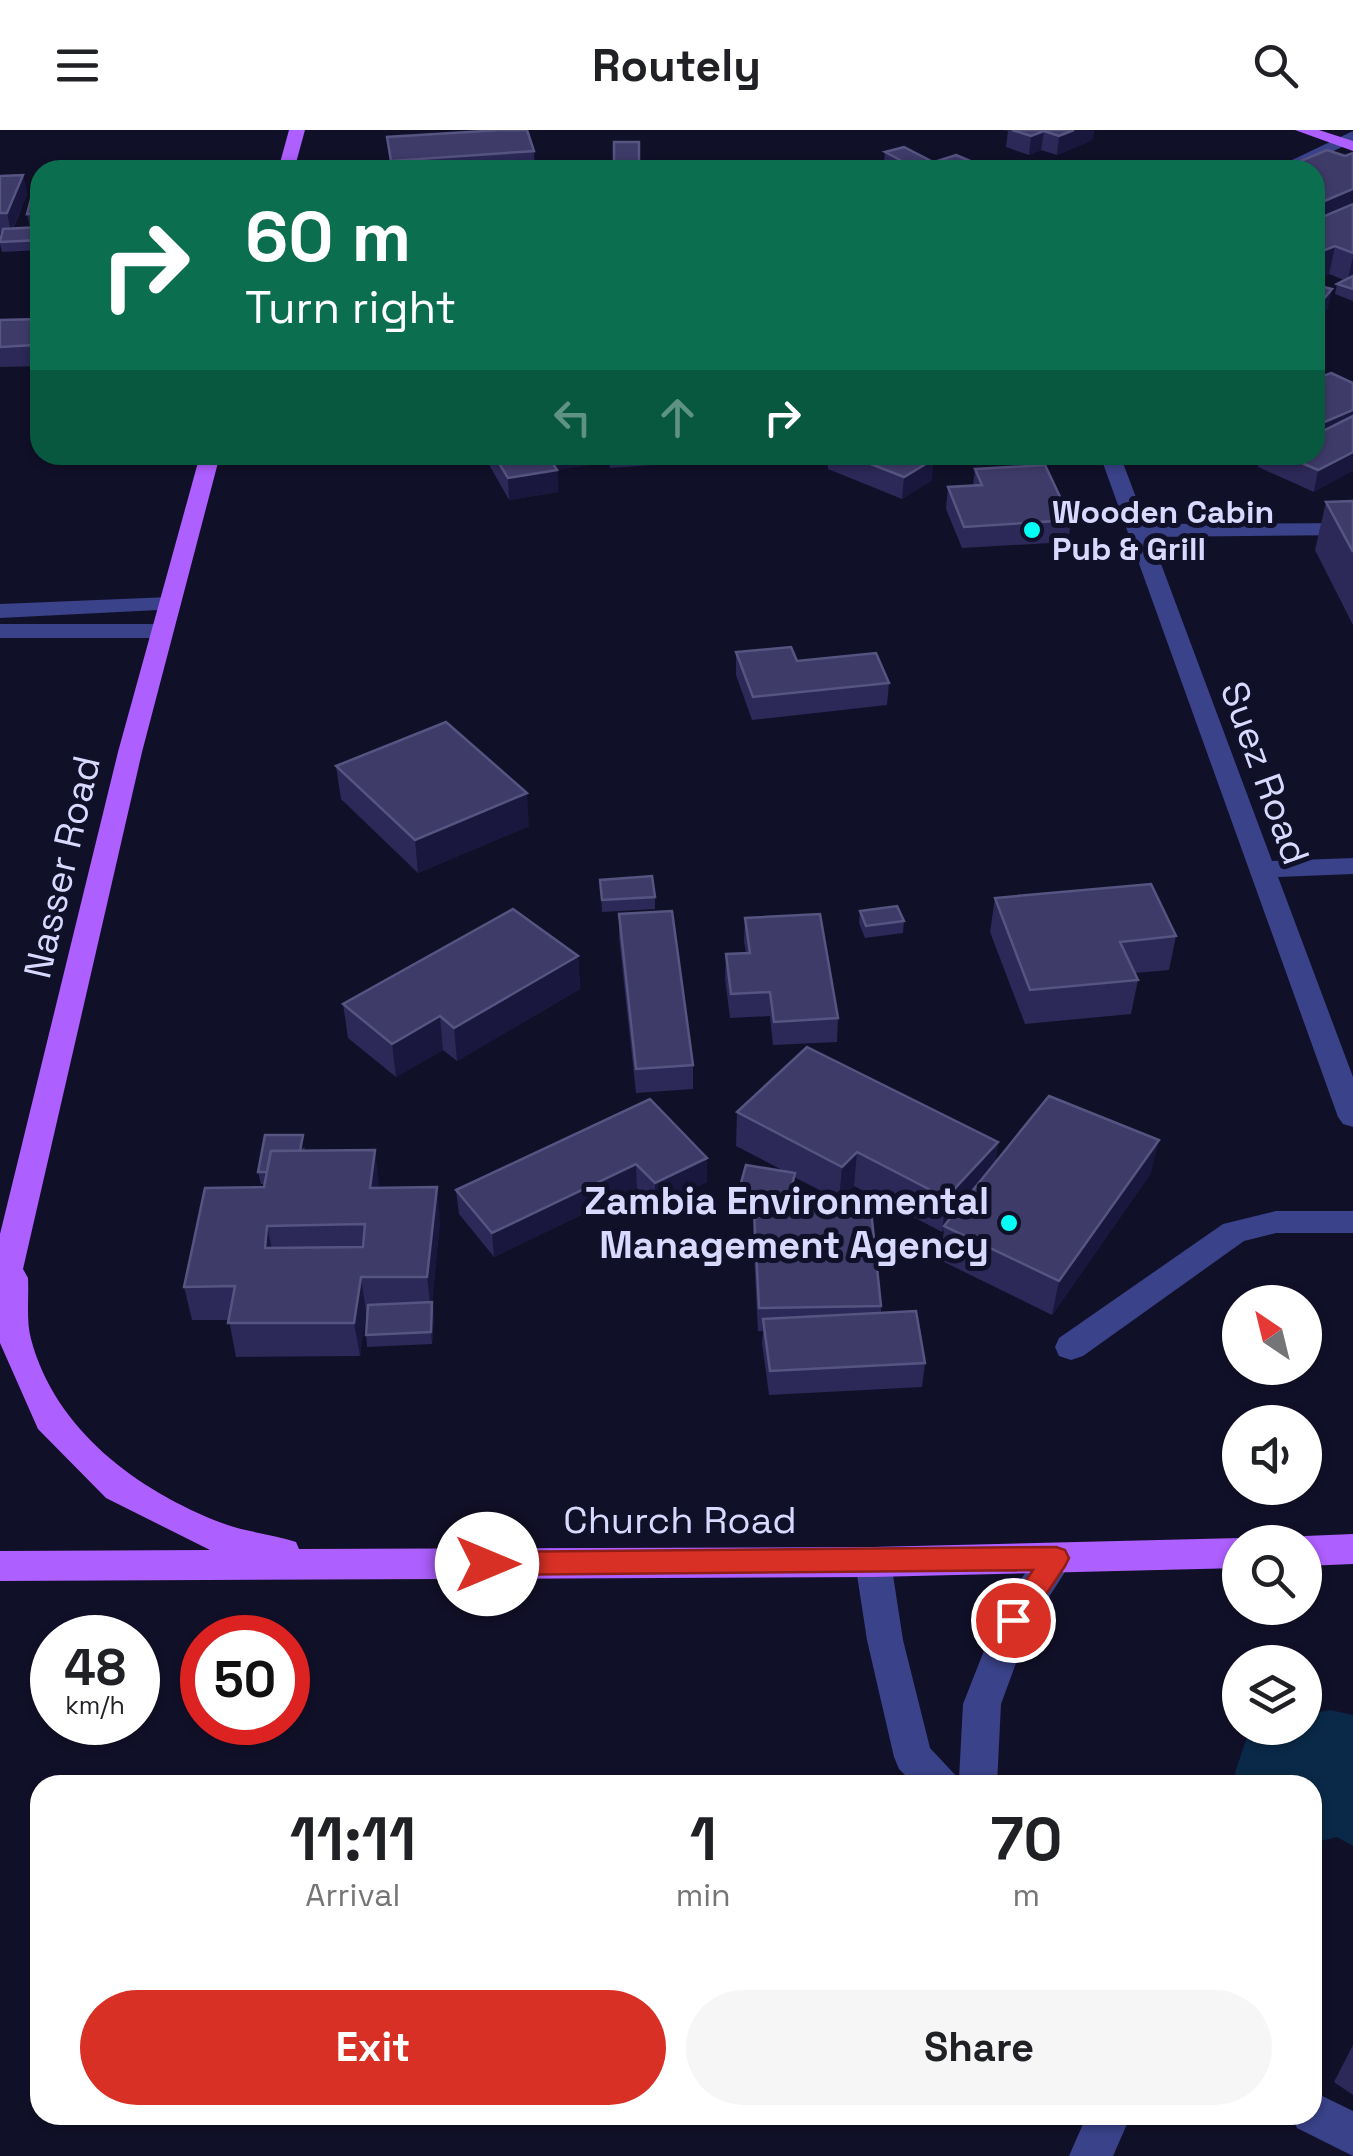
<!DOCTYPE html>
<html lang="en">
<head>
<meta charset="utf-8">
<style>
	:root { --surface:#fff; --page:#f6f6f6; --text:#202124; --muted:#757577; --accent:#d93025 }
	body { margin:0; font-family:"Space Grotesk",sans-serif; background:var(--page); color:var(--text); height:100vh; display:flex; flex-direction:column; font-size:38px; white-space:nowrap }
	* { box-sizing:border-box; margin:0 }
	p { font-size:32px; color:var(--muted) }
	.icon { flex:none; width:55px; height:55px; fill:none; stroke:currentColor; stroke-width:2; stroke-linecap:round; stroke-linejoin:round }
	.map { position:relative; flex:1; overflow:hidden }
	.side { position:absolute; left:30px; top:1645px; width:1292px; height:350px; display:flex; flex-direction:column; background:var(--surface); border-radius:30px; box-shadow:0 2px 8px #0004 }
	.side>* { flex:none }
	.guide { position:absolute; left:30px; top:30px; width:1295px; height:305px; border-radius:30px; box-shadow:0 2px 8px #0004; background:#0b6e4f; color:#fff; overflow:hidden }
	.needle { width:65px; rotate:325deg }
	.controls { position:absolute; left:1222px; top:1155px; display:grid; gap:20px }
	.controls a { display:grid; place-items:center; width:100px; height:100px; border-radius:50%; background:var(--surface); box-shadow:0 2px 8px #0004; font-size:50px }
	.speed { position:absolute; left:30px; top:1485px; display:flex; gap:20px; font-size:50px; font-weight:700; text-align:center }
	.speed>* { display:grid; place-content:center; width:130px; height:130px; border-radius:50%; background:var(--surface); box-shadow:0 2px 8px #0004; line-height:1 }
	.speed small { font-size:25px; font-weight:400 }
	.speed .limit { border:15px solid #d22; background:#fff; color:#111 }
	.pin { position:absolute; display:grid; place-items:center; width:85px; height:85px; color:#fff; margin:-42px; border:5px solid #fff; border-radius:50%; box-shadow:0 2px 10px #0007 }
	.me { position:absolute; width:110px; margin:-55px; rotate:90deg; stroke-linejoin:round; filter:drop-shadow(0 0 8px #0008) }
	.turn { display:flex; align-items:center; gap:35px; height:210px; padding:0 50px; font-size:45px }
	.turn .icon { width:130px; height:130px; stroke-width:2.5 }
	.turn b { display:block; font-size:70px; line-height:85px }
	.lanes { display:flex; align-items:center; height:95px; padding:0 50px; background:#0003; justify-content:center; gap:50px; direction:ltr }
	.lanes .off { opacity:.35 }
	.eta { display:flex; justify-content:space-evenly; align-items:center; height:170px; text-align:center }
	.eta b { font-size:60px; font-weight:600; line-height:70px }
	.action { display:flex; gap:20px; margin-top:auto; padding:20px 50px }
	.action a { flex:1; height:115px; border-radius:60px; background:var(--accent); color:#fff; font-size:40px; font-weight:600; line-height:115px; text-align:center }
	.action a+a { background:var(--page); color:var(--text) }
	header { display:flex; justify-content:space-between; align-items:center; height:130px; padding:0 50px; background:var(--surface); font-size:45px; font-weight:600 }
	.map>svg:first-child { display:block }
	.water { fill:#0a2948 }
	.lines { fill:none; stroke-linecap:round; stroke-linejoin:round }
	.minor { fill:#3a4289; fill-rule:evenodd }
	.major { fill:#ae5fff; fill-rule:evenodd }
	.wall { fill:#2c2857 }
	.shaded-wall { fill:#19173d }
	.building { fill:#3e3b69; stroke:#565480; stroke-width:2.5; fill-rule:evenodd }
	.route { fill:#d93025; stroke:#8d1f18; stroke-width:2.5 }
	.poi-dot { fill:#04fff6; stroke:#111029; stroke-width:4 }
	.labels { text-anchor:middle; stroke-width:10; stroke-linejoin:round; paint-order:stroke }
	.far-poi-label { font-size:32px; font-weight:bold; fill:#d8d9ff; stroke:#111029; text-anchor:start }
	.street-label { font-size:38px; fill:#d8d9ff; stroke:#111029 }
	.poi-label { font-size:38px; font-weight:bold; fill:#d8d9ff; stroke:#111029; text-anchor:end }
</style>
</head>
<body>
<header><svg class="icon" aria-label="menu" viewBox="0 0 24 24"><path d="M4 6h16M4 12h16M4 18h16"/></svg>Routely<svg class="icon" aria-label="search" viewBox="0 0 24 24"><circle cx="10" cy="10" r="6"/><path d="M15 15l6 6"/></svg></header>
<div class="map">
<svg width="1353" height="2026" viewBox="0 0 1353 2026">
	<rect width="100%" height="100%" fill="#111029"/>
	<!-- water -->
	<polygon class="water" points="1330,1580 1353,1585 1353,1716 1337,1707 1313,1713 1312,1655 1231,1655 1250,1598 1305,1598 1305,1585"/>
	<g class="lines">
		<!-- minor -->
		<g class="minor">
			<polygon points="1353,1 1353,12 1292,40 1271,40"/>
			<polygon points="1100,325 1120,325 1146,394 1353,393 1353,405 1151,407 1272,731 1353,728 1353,744 1278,747 1353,947 1353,997 1343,994 1338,987"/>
			<polygon points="170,467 178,469 181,474 178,479 0,488 0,474"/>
			<polygon points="0,494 162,494 173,501 162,508 0,508"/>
			<polygon points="1276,1081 1353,1081 1353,1103 1276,1103 1244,1111 1083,1226 1071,1230 1059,1226 1055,1217 1059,1208 1223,1094"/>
			<polygon points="1056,1413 1069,1417 1074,1428 1029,1498 1001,1574 997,1655 915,1655 899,1639 894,1627 867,1510 855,1432 860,1421 873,1417 886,1421 891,1432 903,1510 930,1618 959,1649 963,1574 1000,1480 1043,1417"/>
			<polygon points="1312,1961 1353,1981 1353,2026 1297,1998 1291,1985 1312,1985"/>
			<polygon points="1087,1985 1131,1985 1113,2026 1069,2026"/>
		</g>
		<!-- major -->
		<g class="major">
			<polygon points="289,0 305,0 294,40 278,40"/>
			<polygon points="1295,0 1319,0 1353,11 1353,21"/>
			<path d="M 200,325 L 220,325 L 142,622 L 23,1139 L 28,1148 C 29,1167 26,1191 31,1209 C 55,1300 138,1361 222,1393 C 245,1402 272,1404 296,1412 L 299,1419 L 873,1417 L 1240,1408 L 1253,1412 L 1240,1412 L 1240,1438 L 873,1447 L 0,1451 L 0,1421 L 210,1420 L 106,1368 L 38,1299 L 0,1213 L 0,1104 L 118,622 Z"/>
			<polygon points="1353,1404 1353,1434 1305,1436 1305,1412 1291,1412 1305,1406"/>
		</g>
	</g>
	<!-- wall -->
	<g class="wall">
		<polygon points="1002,0 1094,0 1092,10 1057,25 1041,20 1029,25 1006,17 1008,1"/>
		<polygon points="387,7 534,21 535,40 391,40"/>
		<polygon points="885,22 933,32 991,40 899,40 884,32"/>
		<polygon points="1353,23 1353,171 1335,164 1337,154 1344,150 1329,144 1315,150 1315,40"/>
		<polygon points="23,45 27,64 13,99 30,98 27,84 40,58 40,120 2,122 0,114 2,102 0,103 0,46"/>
		<polygon points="40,189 40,236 0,237 0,190"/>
		<polygon points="1353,253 1314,362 1258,337 1261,325 1315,325"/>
		<polygon points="485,325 587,325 588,335 557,340 558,362 509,370 486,329"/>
		<polygon points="608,325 652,325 652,335 610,338"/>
		<polygon points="828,325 924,325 932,350 902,369 828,339"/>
		<polygon points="975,339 1071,390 1068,412 962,418 946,379 948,357 973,356"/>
		<polygon points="1353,371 1353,495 1315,420 1326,372"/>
		<polygon points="736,522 797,531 889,553 887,575 752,590 736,545"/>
		<polygon points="336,636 529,696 418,743 341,669"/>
		<polygon points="600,750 655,767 655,779 602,782"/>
		<polygon points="995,768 1176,806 1169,840 1135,843 1138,850 1131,884 1025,894 990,802"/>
		<polygon points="860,781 904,791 903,803 865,808 859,793"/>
		<polygon points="619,784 693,935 693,959 636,963 619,807"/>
		<polygon points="745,788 838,888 837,912 773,915 770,886 730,888 725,848 726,824 746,823 744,811"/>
		<polygon points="578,826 580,859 457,931 443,920 396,947 348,908 343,874"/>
		<polygon points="650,969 707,1052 655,1077 637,1058 494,1127 459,1084 456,1060"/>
		<polygon points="737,982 998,1012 995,1034 1151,1043 1052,1185 940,1130 944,1100 942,1102 854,1056 839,1070 794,1047 787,1081 881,1176 881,1183 925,1233 922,1257 769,1265 762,1213 763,1201 758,1201 753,1105 754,1082 737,1079 737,1067 784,1041 736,1016"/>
		<polygon points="305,1017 304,1021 379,1054 379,1058 440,1091 432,1172 434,1184 432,1214 367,1217 366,1205 366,1181 360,1226 236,1227 229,1190 192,1190 184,1157 264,1057 265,1054 261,1054 258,1042"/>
		<polygon points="1353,1915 1353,1965 1334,1952"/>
	</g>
	<!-- shaded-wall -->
	<g class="shaded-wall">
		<polygon points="1074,0 1094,0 1092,10 1057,25 1059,6"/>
		<polygon points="1044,1 1041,20 1029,25 1031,6"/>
		<polygon points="23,45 27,64 11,102 7,83"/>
		<polygon points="1353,59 1353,84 1315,100 1315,75"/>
		<polygon points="1335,116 1329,144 1315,150 1316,124"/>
		<polygon points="1353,127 1353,149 1347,152"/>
		<polygon points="1332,159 1328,179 1315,195 1316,178"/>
		<polygon points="40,200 40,236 35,215"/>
		<polygon points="1353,280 1353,299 1315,315 1315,296"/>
		<polygon points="1353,322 1353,341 1314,362 1318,340"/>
		<polygon points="545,325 587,325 588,335 557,340 558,362 509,370 508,348"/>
		<polygon points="934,329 932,350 902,369 904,347"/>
		<polygon points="527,663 529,696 418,743 415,710"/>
		<polygon points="578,826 580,859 457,931 454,898"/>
		<polygon points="440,886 443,920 396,947 392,914"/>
		<polygon points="1159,1010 1151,1043 1052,1185 1059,1151"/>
		<polygon points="998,1012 993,1046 944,1096 942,1102 946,1068"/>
		<polygon points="375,1020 379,1054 375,1092 370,1058"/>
		<polygon points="857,1022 854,1056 839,1070 842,1037"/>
		<polygon points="707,1028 707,1052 655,1077 655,1053"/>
		<polygon points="636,1034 637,1058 494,1127 492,1103"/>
		<polygon points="795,1043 794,1055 786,1087 787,1075"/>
		<polygon points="437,1057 440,1091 431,1181 427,1147"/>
		<polygon points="267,1096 274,1129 265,1118"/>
		<polygon points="361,1147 366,1181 360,1226 354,1193"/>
		<polygon points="432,1172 434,1184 432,1214 431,1202"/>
	</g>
	<!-- building -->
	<g class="building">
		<polygon points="500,0 527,0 534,21 391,31 387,7"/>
		<polygon points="1012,0 1074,0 1059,6 1044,1 1031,6"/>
		<rect x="614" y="12" width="25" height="27"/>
		<polygon points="904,17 933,32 915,38 885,22"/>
		<polygon points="1327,20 1345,26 1353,23 1353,59 1315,75 1315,40 1279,40"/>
		<polygon points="956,25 991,40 909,40"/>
		<polygon points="23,45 7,83 0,83 0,46"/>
		<polygon points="34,58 40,58 40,83 27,84"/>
		<polygon points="1353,74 1353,123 1335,116 1315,124 1315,90"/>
		<polygon points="40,97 40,110 0,112 3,99"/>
		<polygon points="1353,146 1353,159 1337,154"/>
		<polygon points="1315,155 1332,159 1316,178 1315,178"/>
		<polygon points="40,189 40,200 35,215 0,217 0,190"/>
		<polygon points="1331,243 1353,253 1353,280 1315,296 1315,249"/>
		<polygon points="1353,286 1353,322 1318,340 1284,325 1315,325 1315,305"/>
		<polygon points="494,325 548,325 557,340 508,348"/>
		<polygon points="848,325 924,325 934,329 904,347"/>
		<polygon points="1045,335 1071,390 964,397 948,357 982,355 975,339"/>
		<polygon points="1353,371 1353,422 1326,372"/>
		<polygon points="791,517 797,531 876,523 889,553 753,567 736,522"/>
		<polygon points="446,592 527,663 415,710 336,636"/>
		<polygon points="652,746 655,767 602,770 600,750"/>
		<polygon points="1151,754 1176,806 1120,812 1138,850 1030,860 995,768"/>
		<polygon points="897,776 904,791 866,796 860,781"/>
		<polygon points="513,779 578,826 454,898 440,886 392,914 343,874"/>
		<polygon points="672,781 693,935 636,939 619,784"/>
		<polygon points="820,784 838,888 774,892 770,862 731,864 726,824 750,823 745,788"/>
		<polygon points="807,917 998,1012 946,1068 857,1022 842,1037 737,982"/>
		<polygon points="1049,966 1159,1010 1059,1151 944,1096"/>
		<polygon points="650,969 707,1028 655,1053 636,1034 492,1103 456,1060"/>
		<polygon points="265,1005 303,1005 300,1021 271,1021 267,1042 258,1042"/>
		<path d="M 375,1020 L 370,1058 L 437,1057 L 427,1147 L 361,1147 L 354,1193 L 228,1193 L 235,1156 L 184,1157 L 205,1058 L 264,1057 L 271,1021 ZM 365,1094 L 363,1117 L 265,1118 L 267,1096 Z"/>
		<polygon points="746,1035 795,1043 787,1075 737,1067"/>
		<polygon points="871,1080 881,1176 759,1178 754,1081"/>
		<polygon points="432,1172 431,1202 366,1205 368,1175"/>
		<polygon points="916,1181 925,1233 770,1241 763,1189"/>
	</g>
	<!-- route -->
	<polygon class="route" points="1056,1417 1065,1420 1069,1428 1065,1436 1023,1499 1013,1503 1003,1499 999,1490 1033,1440 487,1445 477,1442 473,1434 477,1425 487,1422"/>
	<!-- markers -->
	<g class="poi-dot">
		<circle cx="1032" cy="400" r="10"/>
		<circle cx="1009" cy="1093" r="10"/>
	</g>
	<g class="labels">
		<!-- far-poi labels -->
		<g class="far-poi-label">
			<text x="1052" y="393">Wooden Cabin<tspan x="1052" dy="37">Pub &amp; Grill</tspan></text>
		</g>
		<!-- street labels -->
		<g class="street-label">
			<text transform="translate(1265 643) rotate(70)" y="13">Suez Road</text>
			<text transform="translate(62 737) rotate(-77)" y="13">Nasser Road</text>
			<text x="680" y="1403">Church Road</text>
		</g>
		<!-- poi labels -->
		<g class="poi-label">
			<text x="989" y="1084">Zambia Environmental<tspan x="989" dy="44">Management Agency</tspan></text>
		</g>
	</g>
</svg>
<div class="controls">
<a><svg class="needle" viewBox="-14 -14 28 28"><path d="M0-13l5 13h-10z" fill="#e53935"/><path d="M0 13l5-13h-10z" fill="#757577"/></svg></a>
<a><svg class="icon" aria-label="sound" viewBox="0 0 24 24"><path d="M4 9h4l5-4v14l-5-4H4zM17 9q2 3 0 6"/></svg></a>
<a><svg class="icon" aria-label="search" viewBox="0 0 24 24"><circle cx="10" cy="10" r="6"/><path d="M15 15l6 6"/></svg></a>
<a><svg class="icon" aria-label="layers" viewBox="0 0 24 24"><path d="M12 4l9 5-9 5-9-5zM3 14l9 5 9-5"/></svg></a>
</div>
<div class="speed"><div>48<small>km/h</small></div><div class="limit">50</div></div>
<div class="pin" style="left:1013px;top:1490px;background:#d93025"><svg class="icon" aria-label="arrive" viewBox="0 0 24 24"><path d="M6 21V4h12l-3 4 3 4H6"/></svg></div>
<svg class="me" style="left:487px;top:1434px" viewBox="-20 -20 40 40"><circle r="19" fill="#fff"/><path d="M0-13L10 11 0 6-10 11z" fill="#d93025"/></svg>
<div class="guide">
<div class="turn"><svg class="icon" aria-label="right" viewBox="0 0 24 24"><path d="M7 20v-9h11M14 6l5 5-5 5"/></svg><div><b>60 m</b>Turn right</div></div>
<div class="lanes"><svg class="icon off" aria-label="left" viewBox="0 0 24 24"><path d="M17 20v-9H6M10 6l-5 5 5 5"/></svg><svg class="icon off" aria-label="ahead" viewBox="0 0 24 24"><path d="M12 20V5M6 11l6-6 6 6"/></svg><svg class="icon" aria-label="right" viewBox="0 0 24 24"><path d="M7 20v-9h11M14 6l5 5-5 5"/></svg></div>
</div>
<section class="side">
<div class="eta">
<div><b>11:11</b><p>Arrival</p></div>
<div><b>1</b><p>min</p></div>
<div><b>70</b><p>m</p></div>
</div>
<div class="action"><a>Exit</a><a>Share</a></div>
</section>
</div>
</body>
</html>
